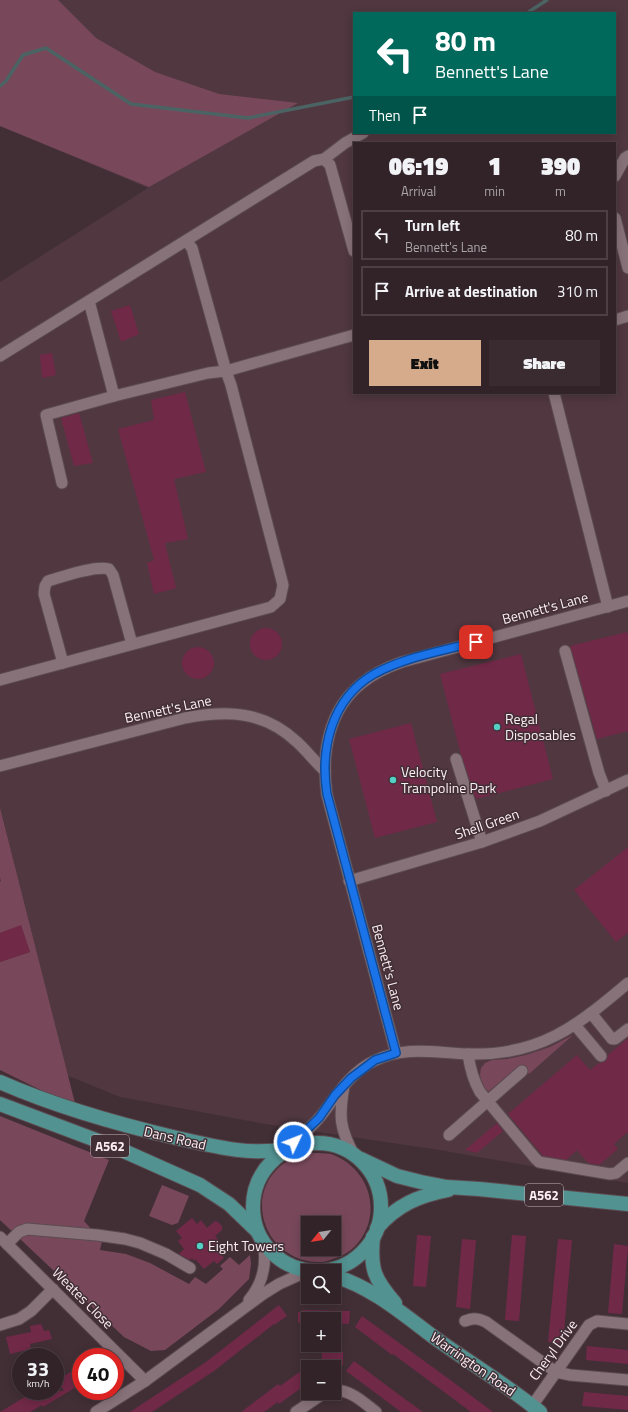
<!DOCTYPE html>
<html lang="en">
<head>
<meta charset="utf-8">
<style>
	:root { --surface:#322328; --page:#3a2b30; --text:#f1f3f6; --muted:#a8a4a8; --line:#4d4045; --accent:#d6ab8b }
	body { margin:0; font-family:"Titillium Web",sans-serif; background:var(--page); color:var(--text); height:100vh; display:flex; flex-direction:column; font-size:15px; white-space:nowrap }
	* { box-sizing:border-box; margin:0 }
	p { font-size:13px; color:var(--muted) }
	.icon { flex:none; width:22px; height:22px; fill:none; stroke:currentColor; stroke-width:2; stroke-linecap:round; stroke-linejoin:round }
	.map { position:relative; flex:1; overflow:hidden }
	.drawer { position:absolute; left:353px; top:142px; width:263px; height:252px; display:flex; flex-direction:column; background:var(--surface); border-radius:0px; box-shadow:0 2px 10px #0003,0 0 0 1px var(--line) }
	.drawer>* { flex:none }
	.banner { position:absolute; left:353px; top:12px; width:263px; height:122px; border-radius:0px; box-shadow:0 2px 10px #0003,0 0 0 1px var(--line); background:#00695c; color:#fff; overflow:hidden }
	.needle { width:26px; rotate:240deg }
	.buttons { position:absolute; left:301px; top:1216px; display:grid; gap:8px }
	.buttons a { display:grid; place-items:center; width:40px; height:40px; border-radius:0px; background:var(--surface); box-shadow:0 2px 10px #0003,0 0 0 1px var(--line); font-size:20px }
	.speed { position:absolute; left:12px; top:1348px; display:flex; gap:8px; font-size:20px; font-weight:700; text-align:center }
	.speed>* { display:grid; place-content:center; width:52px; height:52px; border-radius:50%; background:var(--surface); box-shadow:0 2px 10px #0003,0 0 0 1px var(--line); line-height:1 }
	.speed small { font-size:10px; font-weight:400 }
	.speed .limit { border:6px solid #d22; background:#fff; color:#111 }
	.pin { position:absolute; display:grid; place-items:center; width:34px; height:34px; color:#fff; margin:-17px; border-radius:8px; box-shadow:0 2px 6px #0006 }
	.me { position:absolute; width:44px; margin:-22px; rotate:47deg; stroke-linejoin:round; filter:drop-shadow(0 0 3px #0008) }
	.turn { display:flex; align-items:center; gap:14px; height:84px; padding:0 16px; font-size:18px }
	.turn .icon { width:52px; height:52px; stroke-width:2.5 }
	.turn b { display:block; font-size:28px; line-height:34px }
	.then { display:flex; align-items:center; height:38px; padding:0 16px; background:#0003; gap:8px; font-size:15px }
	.eta { display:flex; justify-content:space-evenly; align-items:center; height:68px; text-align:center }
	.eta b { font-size:24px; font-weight:800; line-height:28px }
	.action { display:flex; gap:8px; margin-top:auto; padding:8px 16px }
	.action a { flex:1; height:46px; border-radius:0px; background:var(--accent); color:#111; font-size:16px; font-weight:800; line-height:46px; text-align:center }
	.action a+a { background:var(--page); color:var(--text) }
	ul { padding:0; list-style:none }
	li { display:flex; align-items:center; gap:12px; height:50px; margin:0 8px 6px; padding:0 8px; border:2px solid var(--line); border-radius:0px }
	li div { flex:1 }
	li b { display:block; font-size:15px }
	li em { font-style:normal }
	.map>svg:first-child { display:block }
	.built { fill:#503740; fill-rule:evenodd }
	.green { fill:#78485a; fill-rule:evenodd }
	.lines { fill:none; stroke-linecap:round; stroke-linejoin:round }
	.stream { stroke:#4b6363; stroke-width:3.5 }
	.building { fill:#712948 }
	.minor-casing { stroke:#5b4b50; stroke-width:13 }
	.major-casing { stroke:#5b4b50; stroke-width:16 }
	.minor { stroke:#88727a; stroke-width:11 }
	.major { stroke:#529291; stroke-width:14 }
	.route-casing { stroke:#114b97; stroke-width:10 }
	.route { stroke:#1a73e8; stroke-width:7 }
	.poi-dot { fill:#55cec5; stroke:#422f36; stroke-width:1.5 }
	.labels { text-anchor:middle; stroke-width:3; stroke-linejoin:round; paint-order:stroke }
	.shield { fill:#422f36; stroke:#c4b5ba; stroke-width:1 }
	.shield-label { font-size:13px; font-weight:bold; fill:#fbeef2 }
	.street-label { font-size:14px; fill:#fbeef2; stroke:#422f36 }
	.poi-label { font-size:14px; fill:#fbeef2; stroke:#422f36; text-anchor:start }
</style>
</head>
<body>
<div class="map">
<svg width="628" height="1412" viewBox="0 0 628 1412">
	<rect width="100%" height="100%" fill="#422f36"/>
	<!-- built -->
	<path class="built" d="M 0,0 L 628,0 L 628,1183 L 439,1150 L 265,1124 L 120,1097 L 0,1048 L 0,282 L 148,188 L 0,126 ZM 354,13 L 615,13 L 615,133 L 354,133 ZM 354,143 L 615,143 L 615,393 L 354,393 Z"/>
	<!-- green -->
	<g class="green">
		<polygon points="0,0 58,0 96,38 155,72 219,94 298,103 149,187 0,126"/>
		<polygon points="0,808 77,1111 61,1100 0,1070 0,962 30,952 21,926 0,933 0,882 1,881 0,877"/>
		<polygon points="573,1035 529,1074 521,1065 488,1092 482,1085 480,1075 481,1068 485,1063 492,1060 507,1059 526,1055 550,1047"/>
		<polygon points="0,1116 109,1160 84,1221 102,1241 100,1250 126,1254 150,1263 189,1284 195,1277 206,1284 223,1269 220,1266 230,1257 239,1265 250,1255 251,1264 249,1279 219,1309 165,1350 151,1351 124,1337 0,1220"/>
		<path d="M 313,1153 C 318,1153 325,1153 331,1154 C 359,1164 376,1192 369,1221 C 365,1237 353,1253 336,1258 C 332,1259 326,1262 322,1262 C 260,1264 238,1183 295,1157 C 300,1155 307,1154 313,1153 ZM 308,1223 L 334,1223 L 334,1249 L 308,1249 Z"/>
		<polygon points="162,1185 189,1196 178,1223 172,1225 149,1216"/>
	</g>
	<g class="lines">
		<!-- stream -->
		<g class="stream">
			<polyline points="527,13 547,0"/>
			<polyline points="0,86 6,81 23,55 46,48 131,104 248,118 354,97"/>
		</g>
	</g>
	<!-- building -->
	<g class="building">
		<polygon points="130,305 139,334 121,342 111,311"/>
		<polygon points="52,353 56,375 42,378 40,355"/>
		<polygon points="185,392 206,472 174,479 188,539 165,543 176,588 154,594 147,563 154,560 118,429 154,420 151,400"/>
		<polygon points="79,413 93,463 74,466 61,418"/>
		<circle cx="266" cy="644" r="16"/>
		<polygon points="627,632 628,637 628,731 597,739 570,646"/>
		<circle cx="198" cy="663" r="16"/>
		<polygon points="521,654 553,779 476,799 461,755 440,674"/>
		<polygon points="411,723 437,822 375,838 349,739"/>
		<polygon points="628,847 628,933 616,942 574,890"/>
		<polygon points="21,925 30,952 0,962 0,933"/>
		<polygon points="628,1038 628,1132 614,1144 618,1149 599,1165 588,1163 577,1150 566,1160 543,1156 508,1114 577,1055 590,1070 599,1063 605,1062 607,1059 608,1055"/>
		<polygon points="497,1123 503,1131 477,1153 465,1150"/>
		<polygon points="192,1218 197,1224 201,1220 207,1228 215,1221 218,1222 222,1226 222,1230 215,1236 218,1239 215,1242 224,1253 222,1255 224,1258 217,1264 214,1261 204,1269 195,1259 194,1261 192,1258 190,1260 179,1254 184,1249 178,1241 182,1238 176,1231"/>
		<polygon points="417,1235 431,1236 426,1287 413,1286"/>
		<polygon points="512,1235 526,1236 519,1321 505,1320"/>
		<polygon points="462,1239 476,1240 470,1309 456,1307"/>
		<polygon points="558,1239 572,1240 563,1343 548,1342"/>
		<polygon points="614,1244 628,1246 622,1314 608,1313"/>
		<polygon points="279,1305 287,1316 274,1325 274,1324 214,1371 152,1412 130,1412 206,1362"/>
		<polygon points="302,1310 350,1311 349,1324 334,1323 334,1319 308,1319 308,1323 298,1323 298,1312 303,1312"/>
		<polygon points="362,1316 449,1379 493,1412 471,1412 393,1354 392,1355 355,1327"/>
		<polygon points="41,1324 44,1331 49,1330 52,1339 30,1344 31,1349 10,1354 6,1337 31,1332 30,1326"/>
		<polygon points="587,1346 628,1350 628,1364 586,1360"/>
		<rect x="322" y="1352" width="21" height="13"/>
		<polygon points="354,1361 398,1394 423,1412 401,1412 385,1400 346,1371"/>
		<polygon points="81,1366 81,1384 43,1407 42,1405 30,1412 0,1412 28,1395 29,1397 39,1391 64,1391 57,1380"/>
		<polygon points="308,1366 308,1383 279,1404 278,1402 264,1412 241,1412 278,1384 280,1386"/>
		<polygon points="584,1392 628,1396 628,1410 582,1406"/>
	</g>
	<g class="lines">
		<defs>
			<g id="minor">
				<polyline points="324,159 345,143 363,133"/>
				<polyline points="615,176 625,158 628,156"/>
				<polyline points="615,218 628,268"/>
				<polyline points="89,301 114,396 208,373 226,371 192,248 186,241"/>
				<polyline points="615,320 628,316"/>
				<polyline points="0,356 314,161 324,159 330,165 354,251"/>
				<polyline points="554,393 608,607"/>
				<polyline points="62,483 46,415 114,396"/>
				<polyline points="565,651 599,773 606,791"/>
				<path d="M 63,663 L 44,594 L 45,586 L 48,581 C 62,577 95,565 109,569 L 113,575 L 132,644"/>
				<polyline points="0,680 271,607 280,599 283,585 231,385 226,371 354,335"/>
				<polyline points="456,759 482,842"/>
				<path d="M 0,766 L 185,718 C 228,710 264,711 297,742 C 307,751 315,762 325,771"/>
				<polyline points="349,881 482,842 540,821 628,780"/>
				<polyline points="591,1013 612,1039 615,1039 628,1029"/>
				<polyline points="575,1025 601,1056"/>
				<path d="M 396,1053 L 327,795 C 321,754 328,710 362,683 C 374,673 388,667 402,662 L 628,601"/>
				<path d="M 468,1054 C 470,1068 473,1080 480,1092 L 535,1158 L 539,1162 L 610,1174 L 616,1173 L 628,1163"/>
				<path d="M 344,1086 C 339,1116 339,1127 354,1155"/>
				<polyline points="449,1135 522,1071"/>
				<path d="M 287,1149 C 298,1138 310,1129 320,1117 C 337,1096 349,1073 374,1061 C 404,1045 437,1053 469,1054 C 540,1056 577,1026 628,983"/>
				<polyline points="0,1237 145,1381"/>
				<polyline points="7,1244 19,1232 27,1229 97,1235 125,1239 140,1243 166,1254 190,1268"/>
				<path d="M 249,1300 C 264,1282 267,1263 263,1241"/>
				<path d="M 465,1321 C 473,1318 478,1318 486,1322 L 556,1372 L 570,1375 L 628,1380"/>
				<polyline points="0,1325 19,1319 31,1311 53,1289"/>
				<path d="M 334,1390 C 351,1390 363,1402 376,1412"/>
				<polyline points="532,1406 589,1325 597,1321 628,1324"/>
				<polyline points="96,1412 145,1381 263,1294 279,1284 308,1271"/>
				<polyline points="296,1412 324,1393"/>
			</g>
			<g id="major">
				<path d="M 0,1082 C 57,1107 117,1124 177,1138 C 213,1146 249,1156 286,1149"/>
				<polyline points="0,1104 117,1148 200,1185 229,1204 257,1231"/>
				<circle cx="317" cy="1207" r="64"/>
				<polyline points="361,1159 397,1176 421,1182 447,1187 479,1189 628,1204"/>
				<path d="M 377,1228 C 397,1205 418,1196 448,1190"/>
				<path d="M 373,1237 C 370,1269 374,1279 395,1303"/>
				<path d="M 334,1276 C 372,1287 404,1315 435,1338 C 470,1363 507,1385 540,1412"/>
			</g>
		</defs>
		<!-- minor casing -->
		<use href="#minor" class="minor-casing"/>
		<!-- major casing -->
		<use href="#major" class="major-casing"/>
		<!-- minor -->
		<use href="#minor" class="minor"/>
		<!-- major -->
		<use href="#major" class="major"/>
	</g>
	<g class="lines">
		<defs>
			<path id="route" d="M 294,1142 L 319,1118 L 335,1095 L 351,1078 L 375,1060 L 396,1053 L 327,794 C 320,749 331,699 374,674 C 405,657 442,651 476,642"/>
		</defs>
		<!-- route casing -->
		<use href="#route" class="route-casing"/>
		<!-- route -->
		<use href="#route" class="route"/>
	</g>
	<!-- markers -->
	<g class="poi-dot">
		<circle cx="497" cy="727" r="4"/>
		<circle cx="393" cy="780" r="4"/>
		<circle cx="200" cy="1246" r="4"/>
	</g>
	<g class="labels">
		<!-- shield labels -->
		<g class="shield">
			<rect x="91" y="1135" width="38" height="22" rx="3"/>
			<rect x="525" y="1184" width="38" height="22" rx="3"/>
		</g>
		<g class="shield-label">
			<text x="110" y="1151">A562</text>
			<text x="544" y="1200">A562</text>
		</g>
		<!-- street labels -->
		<g class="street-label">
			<text transform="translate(545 608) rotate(-15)" y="5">Bennett's Lane</text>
			<text transform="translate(168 709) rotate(-12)" y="5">Bennett's Lane</text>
			<text transform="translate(487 824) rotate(-19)" y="5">Shell Green</text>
			<text transform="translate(388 967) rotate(75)" y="5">Bennett's Lane</text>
			<text transform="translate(175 1138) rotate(13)" y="5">Dans Road</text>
			<text transform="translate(83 1298) rotate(45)" y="5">Weates Close</text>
			<text transform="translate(553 1350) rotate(-54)" y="5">Cheryl Drive</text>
			<text transform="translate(473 1364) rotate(35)" y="5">Warrington Road</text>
		</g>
		<!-- poi labels -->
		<g class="poi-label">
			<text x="505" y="724">Regal<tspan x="505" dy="16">Disposables</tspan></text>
			<text x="401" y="777">Velocity<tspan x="401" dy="16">Trampoline Park</tspan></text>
			<text x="208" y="1251">Eight Towers</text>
		</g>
	</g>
</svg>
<div class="buttons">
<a><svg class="needle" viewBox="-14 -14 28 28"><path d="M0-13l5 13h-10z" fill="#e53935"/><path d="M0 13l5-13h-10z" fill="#a8a4a8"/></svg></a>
<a><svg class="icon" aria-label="search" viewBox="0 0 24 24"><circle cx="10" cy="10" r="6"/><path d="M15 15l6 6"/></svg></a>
<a>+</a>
<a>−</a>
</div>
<div class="speed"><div>33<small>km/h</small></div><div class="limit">40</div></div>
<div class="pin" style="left:476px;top:642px;background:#d93025"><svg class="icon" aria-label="arrive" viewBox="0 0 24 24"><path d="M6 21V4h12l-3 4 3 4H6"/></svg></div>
<svg class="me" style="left:294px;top:1142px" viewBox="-20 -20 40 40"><circle r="17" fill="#1a73e8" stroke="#fff" stroke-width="3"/><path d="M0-11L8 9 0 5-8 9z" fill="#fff"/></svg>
<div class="banner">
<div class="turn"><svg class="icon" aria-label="left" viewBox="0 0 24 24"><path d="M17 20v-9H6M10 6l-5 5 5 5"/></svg><div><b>80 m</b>Bennett's Lane</div></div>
<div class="then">Then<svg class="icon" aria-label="arrive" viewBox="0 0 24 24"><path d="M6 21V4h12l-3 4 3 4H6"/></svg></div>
</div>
<section class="drawer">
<div class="eta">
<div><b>06:19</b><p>Arrival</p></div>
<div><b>1</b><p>min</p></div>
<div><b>390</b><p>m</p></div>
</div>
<ul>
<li><svg class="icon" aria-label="left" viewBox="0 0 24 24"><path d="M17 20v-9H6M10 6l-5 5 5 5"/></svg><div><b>Turn left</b><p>Bennett's Lane</p></div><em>80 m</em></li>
<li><svg class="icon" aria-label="arrive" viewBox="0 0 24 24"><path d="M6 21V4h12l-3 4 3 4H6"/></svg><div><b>Arrive at destination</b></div><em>310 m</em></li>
</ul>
<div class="action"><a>Exit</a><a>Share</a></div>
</section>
</div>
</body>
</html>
